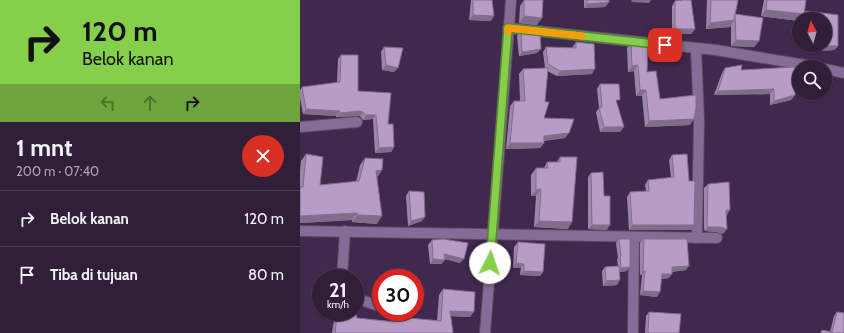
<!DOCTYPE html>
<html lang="id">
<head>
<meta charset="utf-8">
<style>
	:root { --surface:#311f3a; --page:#392742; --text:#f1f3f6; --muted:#a8a2af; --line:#4c3d54 }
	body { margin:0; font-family:Cabin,sans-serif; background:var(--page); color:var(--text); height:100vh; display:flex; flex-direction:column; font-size:15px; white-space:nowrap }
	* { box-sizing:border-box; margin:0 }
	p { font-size:13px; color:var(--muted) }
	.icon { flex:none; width:22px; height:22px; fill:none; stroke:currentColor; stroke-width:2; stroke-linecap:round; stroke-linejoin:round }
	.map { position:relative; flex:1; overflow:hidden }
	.side { display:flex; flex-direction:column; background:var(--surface); width:300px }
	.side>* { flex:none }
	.top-card { background:#86cf4b; color:#111; overflow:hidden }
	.needle { width:26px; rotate:354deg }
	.tools { position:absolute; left:492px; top:12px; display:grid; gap:8px }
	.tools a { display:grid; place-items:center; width:40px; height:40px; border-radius:50%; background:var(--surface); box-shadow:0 1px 3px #0004,0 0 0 1px var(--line); font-size:20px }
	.speed { position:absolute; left:12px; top:269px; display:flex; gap:8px; font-size:20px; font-weight:700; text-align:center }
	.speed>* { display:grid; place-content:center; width:52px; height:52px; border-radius:50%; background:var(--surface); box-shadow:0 1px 3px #0004,0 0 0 1px var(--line); line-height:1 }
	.speed small { font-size:10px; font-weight:400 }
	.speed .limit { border:6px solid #d22; background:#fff; color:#111 }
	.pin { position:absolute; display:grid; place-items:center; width:34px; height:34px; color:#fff; margin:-17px; border-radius:8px; box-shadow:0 2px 6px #0006 }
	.me { position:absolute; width:44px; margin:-22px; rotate:4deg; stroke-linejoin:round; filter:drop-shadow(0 0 3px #0008) }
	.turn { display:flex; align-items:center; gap:14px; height:84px; padding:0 16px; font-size:18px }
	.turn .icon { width:52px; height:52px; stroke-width:2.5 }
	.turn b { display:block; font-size:28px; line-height:34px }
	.lanes { display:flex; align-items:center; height:38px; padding:0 16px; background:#0003; justify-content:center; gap:20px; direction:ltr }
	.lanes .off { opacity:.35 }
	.round { display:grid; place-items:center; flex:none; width:42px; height:42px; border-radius:21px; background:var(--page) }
	.summary { display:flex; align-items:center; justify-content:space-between; height:68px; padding:0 16px }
	h1 { font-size:24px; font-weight:700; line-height:30px }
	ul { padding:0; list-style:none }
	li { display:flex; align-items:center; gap:12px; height:56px; padding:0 16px; border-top:1px solid var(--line) }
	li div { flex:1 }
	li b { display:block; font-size:15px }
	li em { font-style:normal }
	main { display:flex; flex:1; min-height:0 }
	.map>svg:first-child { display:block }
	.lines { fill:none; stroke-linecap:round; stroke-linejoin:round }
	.minor-casing { stroke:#5c4866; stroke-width:12 }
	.minor { stroke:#866c94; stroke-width:10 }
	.wall { fill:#9e86ab }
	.shaded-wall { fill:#816d8b }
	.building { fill:#b89cc7; stroke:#816d8b }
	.route-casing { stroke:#578731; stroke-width:10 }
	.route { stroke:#86cf4b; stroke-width:7 }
	.slow { stroke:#f59e0b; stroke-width:7 }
</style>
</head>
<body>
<main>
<section class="side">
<div class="top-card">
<div class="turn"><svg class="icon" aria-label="right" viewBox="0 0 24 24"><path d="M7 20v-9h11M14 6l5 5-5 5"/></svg><div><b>120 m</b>Belok kanan</div></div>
<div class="lanes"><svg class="icon off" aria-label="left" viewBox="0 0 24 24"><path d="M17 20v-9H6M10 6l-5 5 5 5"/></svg><svg class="icon off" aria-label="ahead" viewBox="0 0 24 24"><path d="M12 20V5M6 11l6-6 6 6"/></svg><svg class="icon" aria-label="right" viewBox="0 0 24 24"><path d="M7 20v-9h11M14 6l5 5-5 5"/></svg></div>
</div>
<div class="summary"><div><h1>1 mnt</h1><p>200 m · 07:40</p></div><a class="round" style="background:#d93025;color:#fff"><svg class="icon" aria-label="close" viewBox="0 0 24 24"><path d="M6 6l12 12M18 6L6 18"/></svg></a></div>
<ul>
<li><svg class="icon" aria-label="right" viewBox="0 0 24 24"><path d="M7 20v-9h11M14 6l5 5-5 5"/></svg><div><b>Belok kanan</b></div><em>120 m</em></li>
<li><svg class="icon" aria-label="arrive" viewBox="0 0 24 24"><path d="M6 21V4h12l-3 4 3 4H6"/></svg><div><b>Tiba di tujuan</b></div><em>80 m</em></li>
</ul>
</section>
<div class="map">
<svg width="544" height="333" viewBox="0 0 544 333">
	<rect width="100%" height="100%" fill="#41294d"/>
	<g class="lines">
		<defs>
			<g id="minor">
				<polyline points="208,28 416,50 517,67"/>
				<polyline points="396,48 399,120 397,238"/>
				<polyline points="525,69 544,73"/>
				<polyline points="0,127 57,122"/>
				<polyline points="0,231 417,238"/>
				<polyline points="42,278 45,231"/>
				<polyline points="55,298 79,306"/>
				<polyline points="185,333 211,0"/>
				<polyline points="333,333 334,238"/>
			</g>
		</defs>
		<!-- minor casing -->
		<use href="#minor" class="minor-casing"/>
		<!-- minor -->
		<use href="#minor" class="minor"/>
	</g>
	<!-- wall -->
	<g class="wall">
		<polygon points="171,0 192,0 191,21 169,20"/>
		<polygon points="224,0 243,0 237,25 219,23 220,6"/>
		<polygon points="284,0 309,0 309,2 305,7 284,8"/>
		<polygon points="407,0 438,0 435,14 459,41 454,47 431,46 431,25 430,27 406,29"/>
		<polygon points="464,0 506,0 504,14 506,11 538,15 538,46 534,50 516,51 498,47 499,39 499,45 525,45 525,19 502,19 502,16 501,19 499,19 499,21 461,16"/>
		<polygon points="375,1 395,29 391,34 372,34 372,6"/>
		<polygon points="221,31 237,53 219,56 217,36"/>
		<polygon points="276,42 292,74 257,76 247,71 244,118 265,138 244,141 244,143 240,148 206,149 210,106 214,101 220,101 219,74 223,69 245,68 243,52 246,47 272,48"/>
		<polygon points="331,42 360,99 390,125 345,127 342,96 336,96 334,71 328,72 327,48"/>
		<polygon points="84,47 94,72 82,70 81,52"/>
		<polygon points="41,55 58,91 88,124 94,147 91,152 75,153 73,119 63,120 60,116 57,116 36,117 36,116 3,114 0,98 0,90 2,87 37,83 38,59"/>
		<polygon points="425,68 441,70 495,95 491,100 470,105 470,94 414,95 422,73"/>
		<polygon points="300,84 317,103 320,132 300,132 296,112 299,108 297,89"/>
		<polygon points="6,154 20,185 56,182 60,165 65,158 77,178 77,224 52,222 52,220 0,223 0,171 1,161"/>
		<polygon points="372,155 389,181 394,225 391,230 329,230 327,197 330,192 346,191 345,185 348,180 371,178 369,160"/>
		<polygon points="260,157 268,229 234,227 236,196 231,196 231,175 236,168 244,168 247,162 257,162"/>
		<polygon points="291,173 304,196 307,230 288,229 288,177"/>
		<polygon points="408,184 427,215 426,215 423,234 417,232 405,231 404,229 404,188"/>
		<polygon points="109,191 122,221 108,226 106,196"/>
		<polygon points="319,239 327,271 320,272 317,285 303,286 302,271 305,267 318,266 317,259 318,258 316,243"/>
		<polygon points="344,239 386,270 372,272 369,278 361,279 357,297 340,295 342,275 340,275 340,243"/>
		<polygon points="132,240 160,263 145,259 141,264 130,264 128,245"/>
		<polygon points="218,242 243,272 240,276 220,275 221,268 213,268 214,247"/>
		<polygon points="143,289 170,317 151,316 153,333 32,333 34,320 29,319 30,312 55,312 57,318 90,321 90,320 94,315 109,318 137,321 139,295"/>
		<polygon points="349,312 379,333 345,333 346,316"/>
		<polygon points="537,312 544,333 520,333 522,330 530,332 534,316"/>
	</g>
	<!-- shaded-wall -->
	<g class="shaded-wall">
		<polygon points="332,0 351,0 349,3 331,2"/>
		<polygon points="309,2 305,7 284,8 287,4"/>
		<polygon points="466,10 504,14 501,19 499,19 499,21 461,16"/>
		<polygon points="173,15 194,16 191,21 169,20"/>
		<polygon points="224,16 242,18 237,25 219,23"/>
		<polygon points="434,20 430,27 406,29 410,23"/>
		<polygon points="375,29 395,29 391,34 372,34"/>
		<polygon points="436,40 459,41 454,47 431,46"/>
		<polygon points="500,45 512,45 538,46 534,50 516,51 498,47"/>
		<polygon points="241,49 237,53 219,56 222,52"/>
		<polygon points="86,65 98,68 94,72 82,70"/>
		<polygon points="338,65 334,71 328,72 332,66"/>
		<polygon points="295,69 292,74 257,76 260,71"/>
		<polygon points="474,89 470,94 414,95 418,91"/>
		<polygon points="340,90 346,90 342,96 336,96"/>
		<polygon points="495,95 491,100 470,105 474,101"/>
		<polygon points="6,109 40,111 36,116 3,114"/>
		<polygon points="60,111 63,112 60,116 57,116 36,117 40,113"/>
		<polygon points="66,115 76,115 73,119 63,120"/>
		<polygon points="394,119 390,125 345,127 349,121"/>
		<polygon points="304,127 324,127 320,132 300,132"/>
		<polygon points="269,133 265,138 240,141 244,136"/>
		<polygon points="210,143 244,143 240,148 206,149"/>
		<polygon points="94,147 91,152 75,153 79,148"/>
		<polygon points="82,170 77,178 76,171"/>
		<polygon points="241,189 236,196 231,196 236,190"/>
		<polygon points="426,210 430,210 427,215 423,215"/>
		<polygon points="57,213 52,220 0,223 0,216"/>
		<polygon points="57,215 82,216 77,224 52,222"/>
		<polygon points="125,217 122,221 108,226 111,221"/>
		<polygon points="239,221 272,222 268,229 234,227"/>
		<polygon points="292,225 310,225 307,230 288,229"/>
		<polygon points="332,225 394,225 391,230 329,230"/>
		<polygon points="408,227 420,227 427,229 423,234 417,232 405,231"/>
		<polygon points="144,254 164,259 160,263 141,258"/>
		<polygon points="133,259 145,260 141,264 130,264"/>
		<polygon points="216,263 224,264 221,268 213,268"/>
		<polygon points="389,266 386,270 368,272 372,267"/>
		<polygon points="330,267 327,271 318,272 321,268"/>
		<polygon points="224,271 243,272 240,276 220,275"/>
		<polygon points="343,271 345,271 342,275 340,275"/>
		<polygon points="362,274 372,274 369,278 358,279"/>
		<polygon points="320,280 317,285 303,286 306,281"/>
		<polygon points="343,291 360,292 357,297 340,295"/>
		<polygon points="150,311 174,312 170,317 147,316"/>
		<polygon points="33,314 37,314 34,320 29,319"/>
	</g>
	<!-- building -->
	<g class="building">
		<polygon points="173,0 192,0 194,16 173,15"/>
		<polygon points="224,0 243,0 242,18 224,16"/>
		<polygon points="287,0 309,0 309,2 287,4"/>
		<polygon points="383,0 391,0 395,29 375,29 375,1"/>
		<polygon points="411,0 438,0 434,20 410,23"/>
		<polygon points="467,0 506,0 504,14 466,10"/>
		<polygon points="506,11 538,15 538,46 520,46 512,45 525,45 525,19 505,19"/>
		<polygon points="435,14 463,18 459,41 436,40"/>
		<polygon points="221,31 240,33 241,49 222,52"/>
		<polygon points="276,42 294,44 295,69 260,71 248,64 246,47 276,48"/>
		<polygon points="331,42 348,43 347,72 356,71 360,99 396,95 396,108 394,119 349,121 346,90 340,90 338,65 332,66"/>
		<polygon points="84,47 103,48 98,68 86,65"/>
		<polygon points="41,55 58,55 58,91 91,93 88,124 93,124 94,147 79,148 76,115 66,115 63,112 60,111 40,113 40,111 6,109 2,87 40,82"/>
		<polygon points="442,65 441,70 495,67 495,95 474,101 474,89 418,91 425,68"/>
		<polygon points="248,68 245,102 249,102 244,118 274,119 269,133 244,136 244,143 210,143 214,101 225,101 223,69"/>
		<polygon points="300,84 319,84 320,100 316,100 324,127 304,127 299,108 302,107"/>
		<polygon points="6,154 23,157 20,185 59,181 65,158 83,159 82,170 76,171 82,216 57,215 57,213 0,216 0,187 3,187"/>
		<polygon points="387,154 389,181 395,181 394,225 332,225 330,192 349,191 348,180 374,177 372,155"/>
		<polygon points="260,157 277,157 272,222 239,221 241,189 236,190 236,168 248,168 247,162 260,162"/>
		<polygon points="303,172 304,196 310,196 310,225 292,225 291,173"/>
		<polygon points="429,182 430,210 426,210 427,229 420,227 408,227 407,225 408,184"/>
		<polygon points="109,191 124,192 125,217 111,221"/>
		<polygon points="143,239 168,243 164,259 144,254 145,260 133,259 132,240"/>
		<polygon points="319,239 330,239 330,267 321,268 320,256 321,256"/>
		<polygon points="344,239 387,239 389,266 372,267 372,274 362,274 360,292 343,291 345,271 343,271"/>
		<polygon points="218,242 245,244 243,272 224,271 224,264 216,263"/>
		<polygon points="319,266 320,280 306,281 305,267"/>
		<polygon points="143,289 175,292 174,312 150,311 153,333 35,333 37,314 33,314 33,312 55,312 55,311 57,318 94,322 94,315 109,315 109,318 141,321"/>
		<polygon points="349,312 381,314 379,333 348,333"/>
		<polygon points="537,312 544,313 544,333 521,333 522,330 532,332"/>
	</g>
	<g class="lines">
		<defs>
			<polyline id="route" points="190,263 208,28 365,45"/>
		</defs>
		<!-- route casing -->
		<use href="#route" class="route-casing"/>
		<!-- route -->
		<use href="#route" class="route"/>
		<!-- slow -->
		<polyline class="slow" points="208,32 208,28 282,36"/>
	</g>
</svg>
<div class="tools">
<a><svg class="needle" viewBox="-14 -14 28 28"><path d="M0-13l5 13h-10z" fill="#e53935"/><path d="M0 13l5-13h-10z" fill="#a8a2af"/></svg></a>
<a><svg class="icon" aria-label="search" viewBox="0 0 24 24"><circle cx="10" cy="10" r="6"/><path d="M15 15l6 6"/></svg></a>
</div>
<div class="speed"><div>21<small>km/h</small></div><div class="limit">30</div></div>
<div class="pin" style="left:365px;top:45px;background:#d93025"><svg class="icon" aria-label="arrive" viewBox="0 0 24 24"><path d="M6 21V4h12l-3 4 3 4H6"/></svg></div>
<svg class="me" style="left:190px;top:263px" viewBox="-20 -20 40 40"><circle r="19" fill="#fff"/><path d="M0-13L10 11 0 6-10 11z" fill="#86cf4b"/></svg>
</div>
</main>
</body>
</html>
